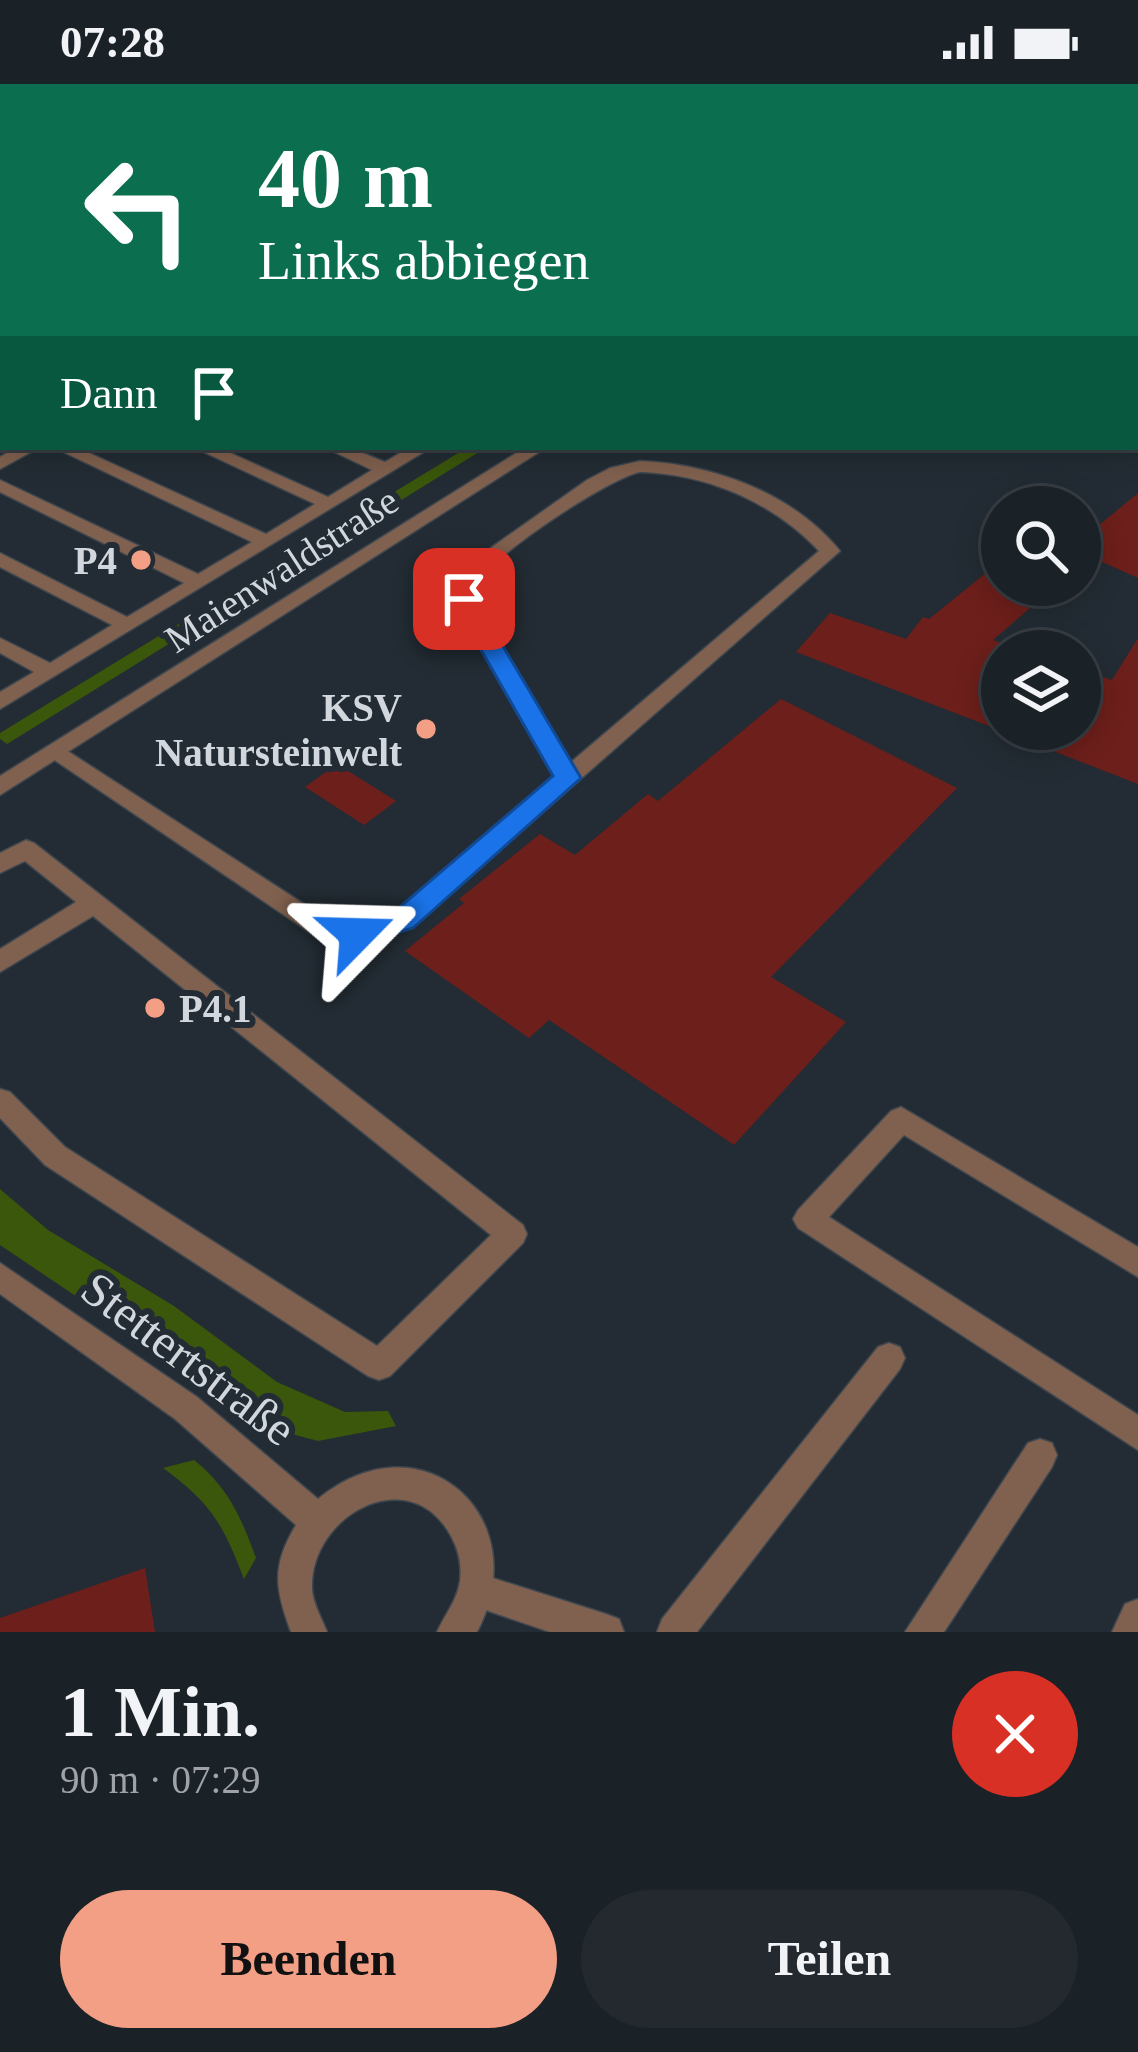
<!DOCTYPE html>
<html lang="de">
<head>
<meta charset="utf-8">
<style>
	:root { --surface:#1a2127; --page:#23292f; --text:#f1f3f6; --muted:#9fa3a7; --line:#383e44; --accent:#f39f85 }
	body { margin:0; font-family:"Times New Roman",serif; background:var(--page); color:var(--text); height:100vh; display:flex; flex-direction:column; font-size:45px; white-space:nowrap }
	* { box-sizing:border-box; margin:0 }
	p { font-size:39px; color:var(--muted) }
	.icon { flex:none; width:66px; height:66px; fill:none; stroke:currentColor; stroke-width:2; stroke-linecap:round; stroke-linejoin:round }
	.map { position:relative; height:1548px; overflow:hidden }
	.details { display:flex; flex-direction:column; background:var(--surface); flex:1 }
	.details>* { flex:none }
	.hud { position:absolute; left:0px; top:0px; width:1140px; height:366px; box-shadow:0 6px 30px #0003,0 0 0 3px var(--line); background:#0b6e4f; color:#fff; overflow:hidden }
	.fabs { position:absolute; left:981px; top:402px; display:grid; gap:24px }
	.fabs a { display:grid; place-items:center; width:120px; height:120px; border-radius:50%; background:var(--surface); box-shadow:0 6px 30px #0003,0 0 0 3px var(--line); font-size:60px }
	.pin { position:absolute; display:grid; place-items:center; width:102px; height:102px; color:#fff; margin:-51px; border-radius:24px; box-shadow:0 6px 18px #0006 }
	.me { position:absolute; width:132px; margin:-66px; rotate:68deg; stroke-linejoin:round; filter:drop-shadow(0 0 9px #0008) }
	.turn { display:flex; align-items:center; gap:42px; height:252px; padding:0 60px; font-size:54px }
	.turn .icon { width:156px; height:156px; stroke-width:2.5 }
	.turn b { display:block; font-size:84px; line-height:102px }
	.then { display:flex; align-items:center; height:114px; padding:0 60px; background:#0003; gap:24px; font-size:45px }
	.round { display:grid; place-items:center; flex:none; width:126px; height:126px; border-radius:63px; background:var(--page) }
	.overview { display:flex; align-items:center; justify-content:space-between; height:204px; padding:0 60px }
	h1 { font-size:72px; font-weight:600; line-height:90px }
	.cta { display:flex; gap:24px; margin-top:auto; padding:24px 60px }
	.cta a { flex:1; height:138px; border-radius:72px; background:var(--accent); color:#111; font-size:48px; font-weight:600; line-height:138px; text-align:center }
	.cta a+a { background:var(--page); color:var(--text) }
	.status { display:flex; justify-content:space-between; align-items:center; height:84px; padding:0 60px; background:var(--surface); direction:ltr }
	.status svg { height:33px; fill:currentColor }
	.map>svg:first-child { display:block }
	.green { fill:#3a570b }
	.building { fill:#6d1f1b }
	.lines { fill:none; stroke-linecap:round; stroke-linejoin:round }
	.service-casing { stroke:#3f474f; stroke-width:3 }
	.minor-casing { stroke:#3f474f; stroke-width:3 }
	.tertiary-casing { stroke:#3f474f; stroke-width:3 }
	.secondary-casing { stroke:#3f474f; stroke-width:3 }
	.trunk-casing { stroke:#3f474f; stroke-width:3 }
	.service { fill:#80604e; fill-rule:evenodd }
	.minor { fill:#80604e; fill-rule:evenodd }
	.tertiary { fill:#80604e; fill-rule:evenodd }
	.secondary { fill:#af7d5f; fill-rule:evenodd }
	.trunk { fill:#e49d72; fill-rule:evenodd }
	.route { fill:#1a73e8; stroke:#114b97; stroke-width:3 }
	.poi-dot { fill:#f39f85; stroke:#232c34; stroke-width:4.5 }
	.labels { text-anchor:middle; stroke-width:12; stroke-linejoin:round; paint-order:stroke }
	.poi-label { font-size:39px; font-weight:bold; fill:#d1d7dc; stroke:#232c34; text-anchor:end }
	.street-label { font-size:39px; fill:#d1d7dc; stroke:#232c34 }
	.near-street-label { font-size:48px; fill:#d1d7dc; stroke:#232c34 }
</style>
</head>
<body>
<div class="status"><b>07:28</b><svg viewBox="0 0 49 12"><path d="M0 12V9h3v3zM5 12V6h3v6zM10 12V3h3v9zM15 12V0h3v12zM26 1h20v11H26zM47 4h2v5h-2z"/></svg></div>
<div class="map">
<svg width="1138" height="1548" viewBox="0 0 1138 1548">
	<rect width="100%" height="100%" fill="#232c34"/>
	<!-- green -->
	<g class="green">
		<polygon points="468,363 487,363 7,660 0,655 0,649"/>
		<polygon points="0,1105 48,1146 174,1222 277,1298 345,1328 388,1327 396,1342 318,1357 273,1345 0,1161"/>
		<path d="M 194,1376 C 228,1403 241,1433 256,1474 L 244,1495 C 223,1440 211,1419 163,1384 Z"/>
	</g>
	<!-- building -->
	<g class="building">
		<polygon points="1138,409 1138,494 1080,468 1080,457"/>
		<polygon points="1002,476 1002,501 1057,501 993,556 1002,559 1002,647 796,568 830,529 906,555 923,533 929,535"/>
		<polygon points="1138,554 1138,700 1004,648 1080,645 1080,585 1112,596"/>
		<polygon points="781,615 957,704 771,893 846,938 734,1061 549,936 529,954 405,867 464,819 459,815 540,750 575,771 648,710 658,717"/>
		<polygon points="337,680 396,717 364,741 305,703"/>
		<polygon points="145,1484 155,1548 0,1548 0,1534"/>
	</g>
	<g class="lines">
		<defs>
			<g id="service">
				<rect x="0" y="331" width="3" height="10"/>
				<polygon points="18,363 40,363 0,385 0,373"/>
				<polygon points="53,363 76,363 266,450 315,420 193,363 217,363 328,413 372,386 324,363 348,363 385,378 410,363 432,363 0,625 0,608 34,588 0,569 0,554 50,579 112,541 0,483 0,469 127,533 184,499 0,408 0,396 198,490 252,458"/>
				<path d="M 640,377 C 713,380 793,409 840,467 L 412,843 L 357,860 L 324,858 L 47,671 L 50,666 L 66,666 L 338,842 L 357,842 L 394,829 L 555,692 L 454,516 L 467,488 L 492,463 L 587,396 L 610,384 ZM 640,388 C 707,390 773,418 819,467 L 570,679 L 474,516 C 477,507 480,498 485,490 C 506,463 608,395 640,388 Z"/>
				<polygon points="26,756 34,759 523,1141 527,1150 523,1159 390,1292 379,1296 368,1292 45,1081 0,1034 0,1005 10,1008 65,1063 377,1262 491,1151 93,832 0,888 0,865 76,818 25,777 0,789 0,769"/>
				<polygon points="901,1023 1138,1163 1138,1193 904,1051 829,1133 1138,1331 1138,1366 798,1144 793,1135 798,1126 891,1027"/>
				<polygon points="889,1259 900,1263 905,1274 900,1285 697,1548 657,1548 662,1535 878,1263"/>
				<polygon points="1040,1355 1052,1359 1057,1371 1052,1383 944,1548 905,1548 1028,1359"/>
				<polygon points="477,1489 606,1530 619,1535 624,1548 550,1548 465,1519 459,1507 465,1495"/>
				<polygon points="1138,1515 1138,1548 1112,1548 1125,1520"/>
			</g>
			<g id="minor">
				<rect x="1137" y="153" width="1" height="8"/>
				<path d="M 0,1179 L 197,1313 L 318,1415 C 423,1329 537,1434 477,1548 L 437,1548 C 445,1530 457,1517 460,1497 C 462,1480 459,1467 451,1452 C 410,1376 310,1431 312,1504 C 312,1518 322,1535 327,1548 L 291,1548 C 275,1505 271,1482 296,1441 L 175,1335 L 0,1210 Z"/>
			</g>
			<polygon id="tertiary" points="526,363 547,363 0,711 0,692"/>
			<polygon id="secondary" points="0,126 3,126 0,136"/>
			<g id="trunk">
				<rect x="0" y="115" width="3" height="12"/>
				<polygon points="0,200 3,200 0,213"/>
			</g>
		</defs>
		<!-- service casing -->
		<use href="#service" class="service-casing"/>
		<!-- minor casing -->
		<use href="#minor" class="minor-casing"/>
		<!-- tertiary casing -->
		<use href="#tertiary" class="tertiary-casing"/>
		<!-- secondary casing -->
		<use href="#secondary" class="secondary-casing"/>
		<!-- trunk casing -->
		<use href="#trunk" class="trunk-casing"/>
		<!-- service -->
		<use href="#service" class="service"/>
		<!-- minor -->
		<use href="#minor" class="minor"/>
		<!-- tertiary -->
		<use href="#tertiary" class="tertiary"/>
		<!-- secondary -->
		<use href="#secondary" class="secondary"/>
		<!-- trunk -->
		<use href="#trunk" class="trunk"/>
	</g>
	<!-- route -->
	<polygon class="route" points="456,511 475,515 581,694 413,844 357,861 347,858 347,843 393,829 553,692 452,515"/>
	<!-- markers -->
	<g class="poi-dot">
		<circle cx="141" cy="476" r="12"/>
		<circle cx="426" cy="645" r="12"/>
		<circle cx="155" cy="924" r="12"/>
	</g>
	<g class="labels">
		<!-- poi labels -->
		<g class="poi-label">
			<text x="117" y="490">P4</text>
			<text x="402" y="637">KSV<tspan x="402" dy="45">Natursteinwelt</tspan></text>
			<text x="179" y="938" text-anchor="start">P4.1</text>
		</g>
		<!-- street labels -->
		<g class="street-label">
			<text transform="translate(281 485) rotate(-33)" y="14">Maienwaldstraße</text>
		</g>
		<!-- near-street labels -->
		<g class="near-street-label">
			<text transform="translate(189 1274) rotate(37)" y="17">Stettertstraße</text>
		</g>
	</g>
</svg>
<div class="fabs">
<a><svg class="icon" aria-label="search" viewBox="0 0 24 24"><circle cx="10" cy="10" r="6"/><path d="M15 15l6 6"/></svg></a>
<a><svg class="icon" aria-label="layers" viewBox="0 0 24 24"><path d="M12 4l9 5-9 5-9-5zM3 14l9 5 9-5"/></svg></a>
</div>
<div class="pin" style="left:464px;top:515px;background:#d93025"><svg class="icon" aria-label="arrive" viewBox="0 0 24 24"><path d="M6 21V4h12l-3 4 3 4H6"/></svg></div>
<svg class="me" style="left:357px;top:850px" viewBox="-20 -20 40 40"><path d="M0-17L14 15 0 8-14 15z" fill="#1a73e8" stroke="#fff" stroke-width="4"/></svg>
<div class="hud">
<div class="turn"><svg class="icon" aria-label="left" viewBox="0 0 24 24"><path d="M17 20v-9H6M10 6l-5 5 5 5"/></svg><div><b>40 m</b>Links abbiegen</div></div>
<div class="then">Dann<svg class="icon" aria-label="arrive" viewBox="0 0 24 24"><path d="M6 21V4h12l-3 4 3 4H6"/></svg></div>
</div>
</div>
<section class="details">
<div class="overview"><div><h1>1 Min.</h1><p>90 m · 07:29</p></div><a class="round" style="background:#d93025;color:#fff"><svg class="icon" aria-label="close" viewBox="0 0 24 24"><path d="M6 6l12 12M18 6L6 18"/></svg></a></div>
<div class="cta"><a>Beenden</a><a>Teilen</a></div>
</section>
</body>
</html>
